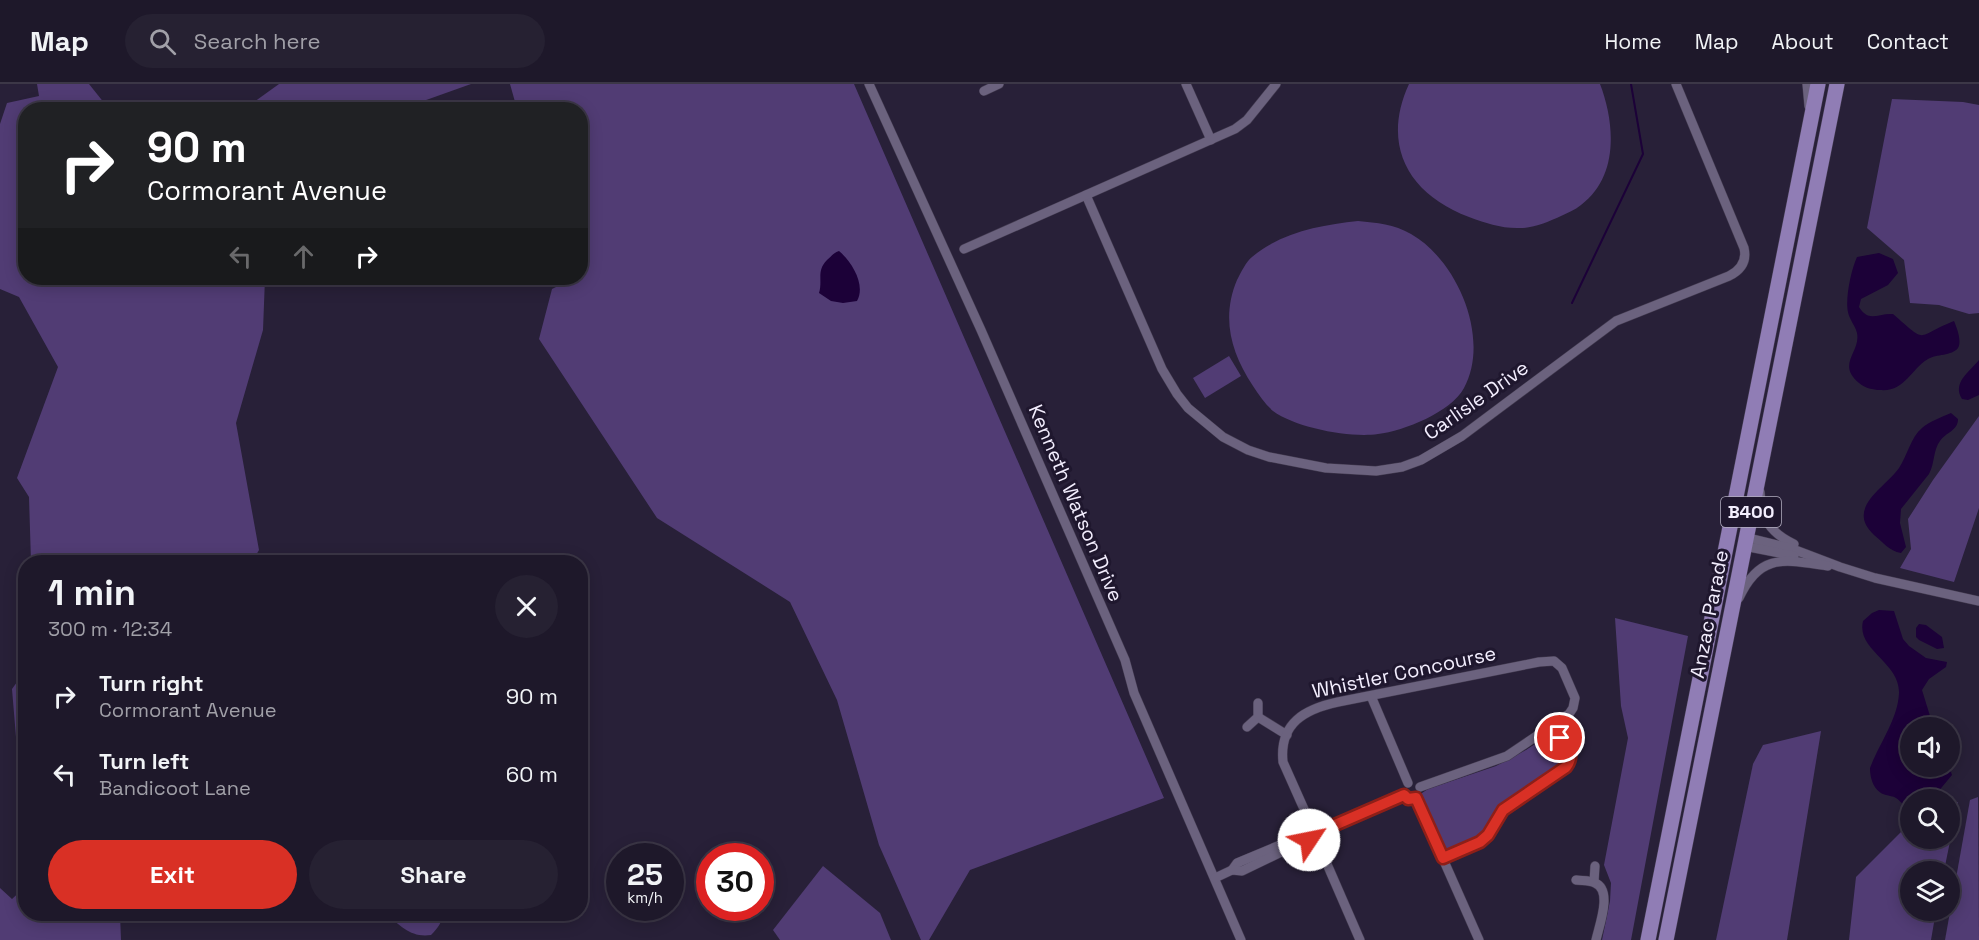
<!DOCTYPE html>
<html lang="en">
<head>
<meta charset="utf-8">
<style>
	:root { --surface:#1e182a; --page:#262132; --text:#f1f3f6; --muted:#a1a0a8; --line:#3c3747; --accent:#d93025 }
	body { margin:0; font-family:"Space Grotesk",sans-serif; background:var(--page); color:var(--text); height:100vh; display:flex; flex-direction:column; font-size:22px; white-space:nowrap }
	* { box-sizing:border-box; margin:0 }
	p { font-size:20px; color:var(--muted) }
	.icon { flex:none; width:33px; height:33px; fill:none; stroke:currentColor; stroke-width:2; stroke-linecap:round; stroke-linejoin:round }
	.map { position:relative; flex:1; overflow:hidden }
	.sheet { position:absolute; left:18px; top:471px; width:570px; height:366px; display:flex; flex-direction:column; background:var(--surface); border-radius:24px; box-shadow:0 3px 15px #0003,0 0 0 2px var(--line) }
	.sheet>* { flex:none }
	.hud { position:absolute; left:18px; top:18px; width:570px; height:183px; border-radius:24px; box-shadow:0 3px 15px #0003,0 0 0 2px var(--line); background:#202124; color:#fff; overflow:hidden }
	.buttons { position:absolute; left:1900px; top:633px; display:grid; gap:12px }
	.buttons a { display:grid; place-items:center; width:60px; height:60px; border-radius:50%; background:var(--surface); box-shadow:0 3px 15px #0003,0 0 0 2px var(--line); font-size:30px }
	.speed { position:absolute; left:606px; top:759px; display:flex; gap:12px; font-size:30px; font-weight:700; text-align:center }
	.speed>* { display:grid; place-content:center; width:78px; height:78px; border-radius:50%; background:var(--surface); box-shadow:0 3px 15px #0003,0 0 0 2px var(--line); line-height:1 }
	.speed small { font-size:15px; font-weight:400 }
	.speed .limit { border:9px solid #d22; background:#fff; color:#111 }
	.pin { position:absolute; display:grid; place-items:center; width:51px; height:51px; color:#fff; margin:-26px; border:3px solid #fff; border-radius:50%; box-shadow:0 2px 6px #0007 }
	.me { position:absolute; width:66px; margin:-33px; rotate:56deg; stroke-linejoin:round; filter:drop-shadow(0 0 4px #0008) }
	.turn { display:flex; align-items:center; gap:21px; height:126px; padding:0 30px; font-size:27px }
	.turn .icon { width:78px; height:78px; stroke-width:2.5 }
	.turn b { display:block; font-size:42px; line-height:51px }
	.lanes { display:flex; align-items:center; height:57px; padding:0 30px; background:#0003; justify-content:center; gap:30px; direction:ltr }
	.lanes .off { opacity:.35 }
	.round { display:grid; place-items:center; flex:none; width:63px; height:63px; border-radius:32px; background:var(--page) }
	.headline { display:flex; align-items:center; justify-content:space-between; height:102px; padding:0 30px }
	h1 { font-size:36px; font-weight:700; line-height:45px }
	.primary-button { display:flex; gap:12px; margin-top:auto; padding:12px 30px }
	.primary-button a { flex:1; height:69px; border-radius:36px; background:var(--accent); color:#fff; font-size:24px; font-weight:700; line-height:69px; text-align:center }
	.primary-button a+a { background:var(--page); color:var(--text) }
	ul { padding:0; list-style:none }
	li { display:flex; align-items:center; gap:18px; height:78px; padding:0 30px }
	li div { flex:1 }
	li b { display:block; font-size:22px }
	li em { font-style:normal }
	header { display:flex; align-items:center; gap:36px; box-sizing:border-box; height:84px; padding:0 30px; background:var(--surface); border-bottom:2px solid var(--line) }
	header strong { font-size:28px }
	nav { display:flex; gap:33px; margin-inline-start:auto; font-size:21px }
	.search { width:420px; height:54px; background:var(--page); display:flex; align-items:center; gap:15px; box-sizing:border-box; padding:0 21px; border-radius:33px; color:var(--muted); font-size:22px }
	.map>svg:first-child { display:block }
	.green { fill:#513c74 }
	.water { fill:#1c0138 }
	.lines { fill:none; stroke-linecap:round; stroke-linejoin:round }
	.stream { stroke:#1c0138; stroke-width:2 }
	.minor-casing { stroke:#433b50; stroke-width:10 }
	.primary-casing { stroke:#433b50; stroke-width:16 }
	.minor { stroke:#6b627e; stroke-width:9 }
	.primary { stroke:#907db5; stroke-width:15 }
	.route-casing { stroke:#8d1f18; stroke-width:15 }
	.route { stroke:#d93025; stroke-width:10 }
	.labels { text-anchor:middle; stroke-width:6; stroke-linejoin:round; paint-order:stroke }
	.shield { fill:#1f172e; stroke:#b3aec0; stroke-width:1.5 }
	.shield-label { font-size:18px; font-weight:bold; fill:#f3eefe }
	.street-label { font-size:20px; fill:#f3eefe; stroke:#1f172e }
</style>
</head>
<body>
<header>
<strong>Map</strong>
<div class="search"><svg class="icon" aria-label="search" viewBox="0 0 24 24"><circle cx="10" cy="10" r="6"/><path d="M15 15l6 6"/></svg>Search here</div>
<nav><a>Home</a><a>Map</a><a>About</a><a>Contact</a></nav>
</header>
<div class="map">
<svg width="1979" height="856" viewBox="0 0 1979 856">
	<rect width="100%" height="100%" fill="#282038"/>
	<!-- green -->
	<g class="green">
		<polygon points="37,0 89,0 105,20 107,25 26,26 26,194 265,194 263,246 236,339 259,466 252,478 31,478 29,413 17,394 58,283 19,213 0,205 0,40 7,19 39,12"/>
		<polygon points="279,0 471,0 401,25 253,25 250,21"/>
		<polygon points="510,0 854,0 1164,714 970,786 929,856 921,856 879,761 837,616 790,518 657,434 539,255 552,205 568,197 566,194 580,194 580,26 517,25"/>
		<path d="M 1409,0 L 1600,0 C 1615,39 1619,93 1581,121 C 1575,126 1567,129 1561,132 C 1548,138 1532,145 1517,144 C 1500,144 1485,139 1469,133 C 1408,110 1381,61 1409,0 Z"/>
		<polygon points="1892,15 1963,18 1979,21 1979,229 1969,230 1939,221 1910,219 1904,176 1867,144"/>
		<path d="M 1358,137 C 1377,139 1394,140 1411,150 C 1457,176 1491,254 1464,304 C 1451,328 1404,347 1378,350 C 1350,354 1296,344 1273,327 C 1265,320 1259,311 1253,302 C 1231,269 1221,234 1237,196 C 1241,188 1246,178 1252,173 C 1282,148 1321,141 1358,137 Z"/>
		<polygon points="1229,272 1241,292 1205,314 1193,294"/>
		<polygon points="1979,332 1979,424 1954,498 1900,484 1911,465 1908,435 1933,396"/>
		<polygon points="1615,534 1688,552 1631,856 1602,856 1610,817 1611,799 1604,781 1628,654 1621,622"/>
		<polygon points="25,587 25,687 16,653 12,605"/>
		<polygon points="1821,647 1787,856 1716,856 1753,680 1763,661"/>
		<polygon points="1547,652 1556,654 1565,665 1564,680 1491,742 1479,754 1454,765 1449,765 1441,762 1421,717 1422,709 1428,705 1496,682 1526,666"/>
		<polygon points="1978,713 1979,856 1945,856 1970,716"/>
		<polygon points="1958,718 1944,787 1911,788 1911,826 1936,827 1931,856 1849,856 1856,793 1911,738 1911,754 1950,754 1950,721"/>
		<polygon points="823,782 880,829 891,856 780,856 773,846"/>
		<polygon points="25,803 26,830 120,830 121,856 0,856 0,804 12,815"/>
		<path d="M 386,830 L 442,830 C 443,838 437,845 431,851 C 411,854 401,842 386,830 Z"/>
	</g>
	<!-- water -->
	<g class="water">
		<path d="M 839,167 C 852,178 866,201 857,217 L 843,219 L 831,217 L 819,209 C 823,196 816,187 827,176 C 832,172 833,169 839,167 Z"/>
		<path d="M 1879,169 L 1893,175 L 1898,189 L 1888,201 L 1861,215 L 1859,223 C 1869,239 1877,229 1893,230 C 1929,261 1914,253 1954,237 C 1957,244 1962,257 1958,264 C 1952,272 1936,270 1928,275 C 1910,286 1905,308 1880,306 C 1873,306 1865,304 1859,299 C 1836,280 1861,268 1857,249 C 1855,241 1849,235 1848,228 C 1845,215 1851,186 1857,173 Z"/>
		<path d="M 1979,276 L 1979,311 L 1968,316 L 1962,315 C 1952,299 1969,288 1979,276 Z"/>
		<path d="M 1951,329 L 1958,335 C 1958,347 1946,348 1940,357 C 1933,366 1935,379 1929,390 L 1901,425 L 1900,439 L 1906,463 L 1901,469 C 1889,467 1883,458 1874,451 C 1845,424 1885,404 1899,384 C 1907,372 1911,353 1922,344 C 1930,337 1942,333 1951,329 Z"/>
		<path d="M 1879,526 L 1894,527 L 1903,555 L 1909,562 L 1926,574 L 1947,578 L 1946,583 L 1929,595 L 1922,606 L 1930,632 L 1929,643 L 1911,644 L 1911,682 L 1944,683 L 1951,688 L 1952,691 L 1932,715 L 1911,716 L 1911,726 C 1904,723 1902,718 1896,714 C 1893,712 1889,712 1886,711 C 1874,708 1870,695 1870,684 C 1879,660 1898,635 1899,609 C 1900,578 1856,566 1863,537 L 1872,529 Z"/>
		<polygon points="1919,540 1926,541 1942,553 1944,564 1937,565 1919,556 1916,553 1916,544"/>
	</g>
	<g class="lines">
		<!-- stream -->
		<polyline class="stream" points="1572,219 1643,70 1631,0"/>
		<defs>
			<g id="minor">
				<polyline points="869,0 981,246 1125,576 1134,609 1241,856"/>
				<polyline points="1186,0 1211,56"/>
				<polyline points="1807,0 1809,22"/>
				<polyline points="984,7 999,0"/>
				<path d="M 1086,111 L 1162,285 L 1177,310 L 1188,324 L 1223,353 L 1248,366 L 1269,373 L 1326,384 L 1376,387 L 1402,383 L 1421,376 L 1462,352 L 1616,237 L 1729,192 C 1741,186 1747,177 1744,164 L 1676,0"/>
				<polyline points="964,165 1235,45 1247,36 1276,0"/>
				<path d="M 1760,408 C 1761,434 1770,449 1794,460"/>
				<polyline points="1745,453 1790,464 1840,483 1875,494 1979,517"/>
				<polyline points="1744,462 1794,472"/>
				<path d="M 1739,514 C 1760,468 1785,476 1828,482"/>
				<polyline points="1371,612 1408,699"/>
				<polyline points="1258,633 1287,651"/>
				<polyline points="1247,643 1258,633 1258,619"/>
				<polyline points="1416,714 1479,856"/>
				<path d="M 1312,743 L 1283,678 C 1279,639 1305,625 1338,618 L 1539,578 L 1554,577 L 1562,584 L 1575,614 L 1573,624 L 1569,630 L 1507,672 L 1420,703"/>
				<polyline points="1321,747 1404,711"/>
				<polyline points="1317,757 1360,856"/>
				<path d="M 1443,774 L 1480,758 L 1488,751 L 1503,726 L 1566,683 C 1578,667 1561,655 1551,643"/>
				<polyline points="1232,786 1237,779 1299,753 1307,747"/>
				<polyline points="1215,794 1232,786 1242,787 1300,759 1310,757"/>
				<path d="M 1576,796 C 1582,797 1589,796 1595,799 C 1613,806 1599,842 1596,856"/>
				<polyline points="1594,798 1595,782"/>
			</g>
			<g id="primary">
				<polyline points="1648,856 1818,0"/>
				<polyline points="1666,856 1837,0"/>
			</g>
		</defs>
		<!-- minor casing -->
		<use href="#minor" class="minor-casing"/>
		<!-- primary casing -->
		<use href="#primary" class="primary-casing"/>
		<!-- minor -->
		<use href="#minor" class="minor"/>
		<!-- primary -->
		<use href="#primary" class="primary"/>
	</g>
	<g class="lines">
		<defs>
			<path id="route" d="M 1309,756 L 1317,757 L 1321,753 L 1321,747 L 1404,711 L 1408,715 L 1416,714 L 1443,774 L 1480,758 L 1488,751 L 1503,726 L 1566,683 C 1575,671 1568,664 1560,654"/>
		</defs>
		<!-- route casing -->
		<use href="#route" class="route-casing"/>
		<!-- route -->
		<use href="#route" class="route"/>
	</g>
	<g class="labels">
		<!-- shield labels -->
		<rect class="shield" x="1721" y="413" width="60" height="30" rx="4.5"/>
		<g class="shield-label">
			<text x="1751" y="434">B400</text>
		</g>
		<!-- street labels -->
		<g class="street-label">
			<text transform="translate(1476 316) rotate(-35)" y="7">Carlisle Drive</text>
			<text transform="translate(1076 419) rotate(67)" y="7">Kenneth Watson Drive</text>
			<text transform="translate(1709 530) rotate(-79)" y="7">Anzac Parade</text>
			<text transform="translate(1404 588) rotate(-12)" y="7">Whistler Concourse</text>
		</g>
	</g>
</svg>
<div class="buttons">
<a><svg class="icon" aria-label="sound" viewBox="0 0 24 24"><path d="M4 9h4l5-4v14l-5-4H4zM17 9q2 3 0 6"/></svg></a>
<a><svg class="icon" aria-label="search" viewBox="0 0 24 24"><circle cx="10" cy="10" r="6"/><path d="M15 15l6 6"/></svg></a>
<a><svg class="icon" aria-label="layers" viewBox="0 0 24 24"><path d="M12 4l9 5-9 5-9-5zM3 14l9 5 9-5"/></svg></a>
</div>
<div class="speed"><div>25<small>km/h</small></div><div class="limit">30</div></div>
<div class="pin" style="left:1560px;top:654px;background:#d93025"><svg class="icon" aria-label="arrive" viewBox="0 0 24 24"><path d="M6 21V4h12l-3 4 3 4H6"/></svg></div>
<svg class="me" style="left:1309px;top:756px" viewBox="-20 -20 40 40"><circle r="19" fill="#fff"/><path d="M0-13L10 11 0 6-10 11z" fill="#d93025"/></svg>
<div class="hud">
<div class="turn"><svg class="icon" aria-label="right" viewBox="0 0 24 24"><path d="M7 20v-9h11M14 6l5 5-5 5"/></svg><div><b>90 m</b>Cormorant Avenue</div></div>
<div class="lanes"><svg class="icon off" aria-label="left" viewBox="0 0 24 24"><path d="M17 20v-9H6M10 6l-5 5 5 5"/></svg><svg class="icon off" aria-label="ahead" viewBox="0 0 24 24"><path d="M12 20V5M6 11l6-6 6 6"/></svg><svg class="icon" aria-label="right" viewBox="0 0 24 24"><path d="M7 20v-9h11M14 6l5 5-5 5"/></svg></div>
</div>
<section class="sheet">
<div class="headline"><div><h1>1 min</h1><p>300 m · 12:34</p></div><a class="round"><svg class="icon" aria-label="close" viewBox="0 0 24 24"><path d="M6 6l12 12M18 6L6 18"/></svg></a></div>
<ul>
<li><svg class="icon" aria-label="right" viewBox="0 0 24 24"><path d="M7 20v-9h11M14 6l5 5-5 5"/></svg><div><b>Turn right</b><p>Cormorant Avenue</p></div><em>90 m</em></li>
<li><svg class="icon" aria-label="left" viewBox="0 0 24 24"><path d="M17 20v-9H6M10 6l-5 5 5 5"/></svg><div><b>Turn left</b><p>Bandicoot Lane</p></div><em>60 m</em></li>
</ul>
<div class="primary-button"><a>Exit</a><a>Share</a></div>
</section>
</div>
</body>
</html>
